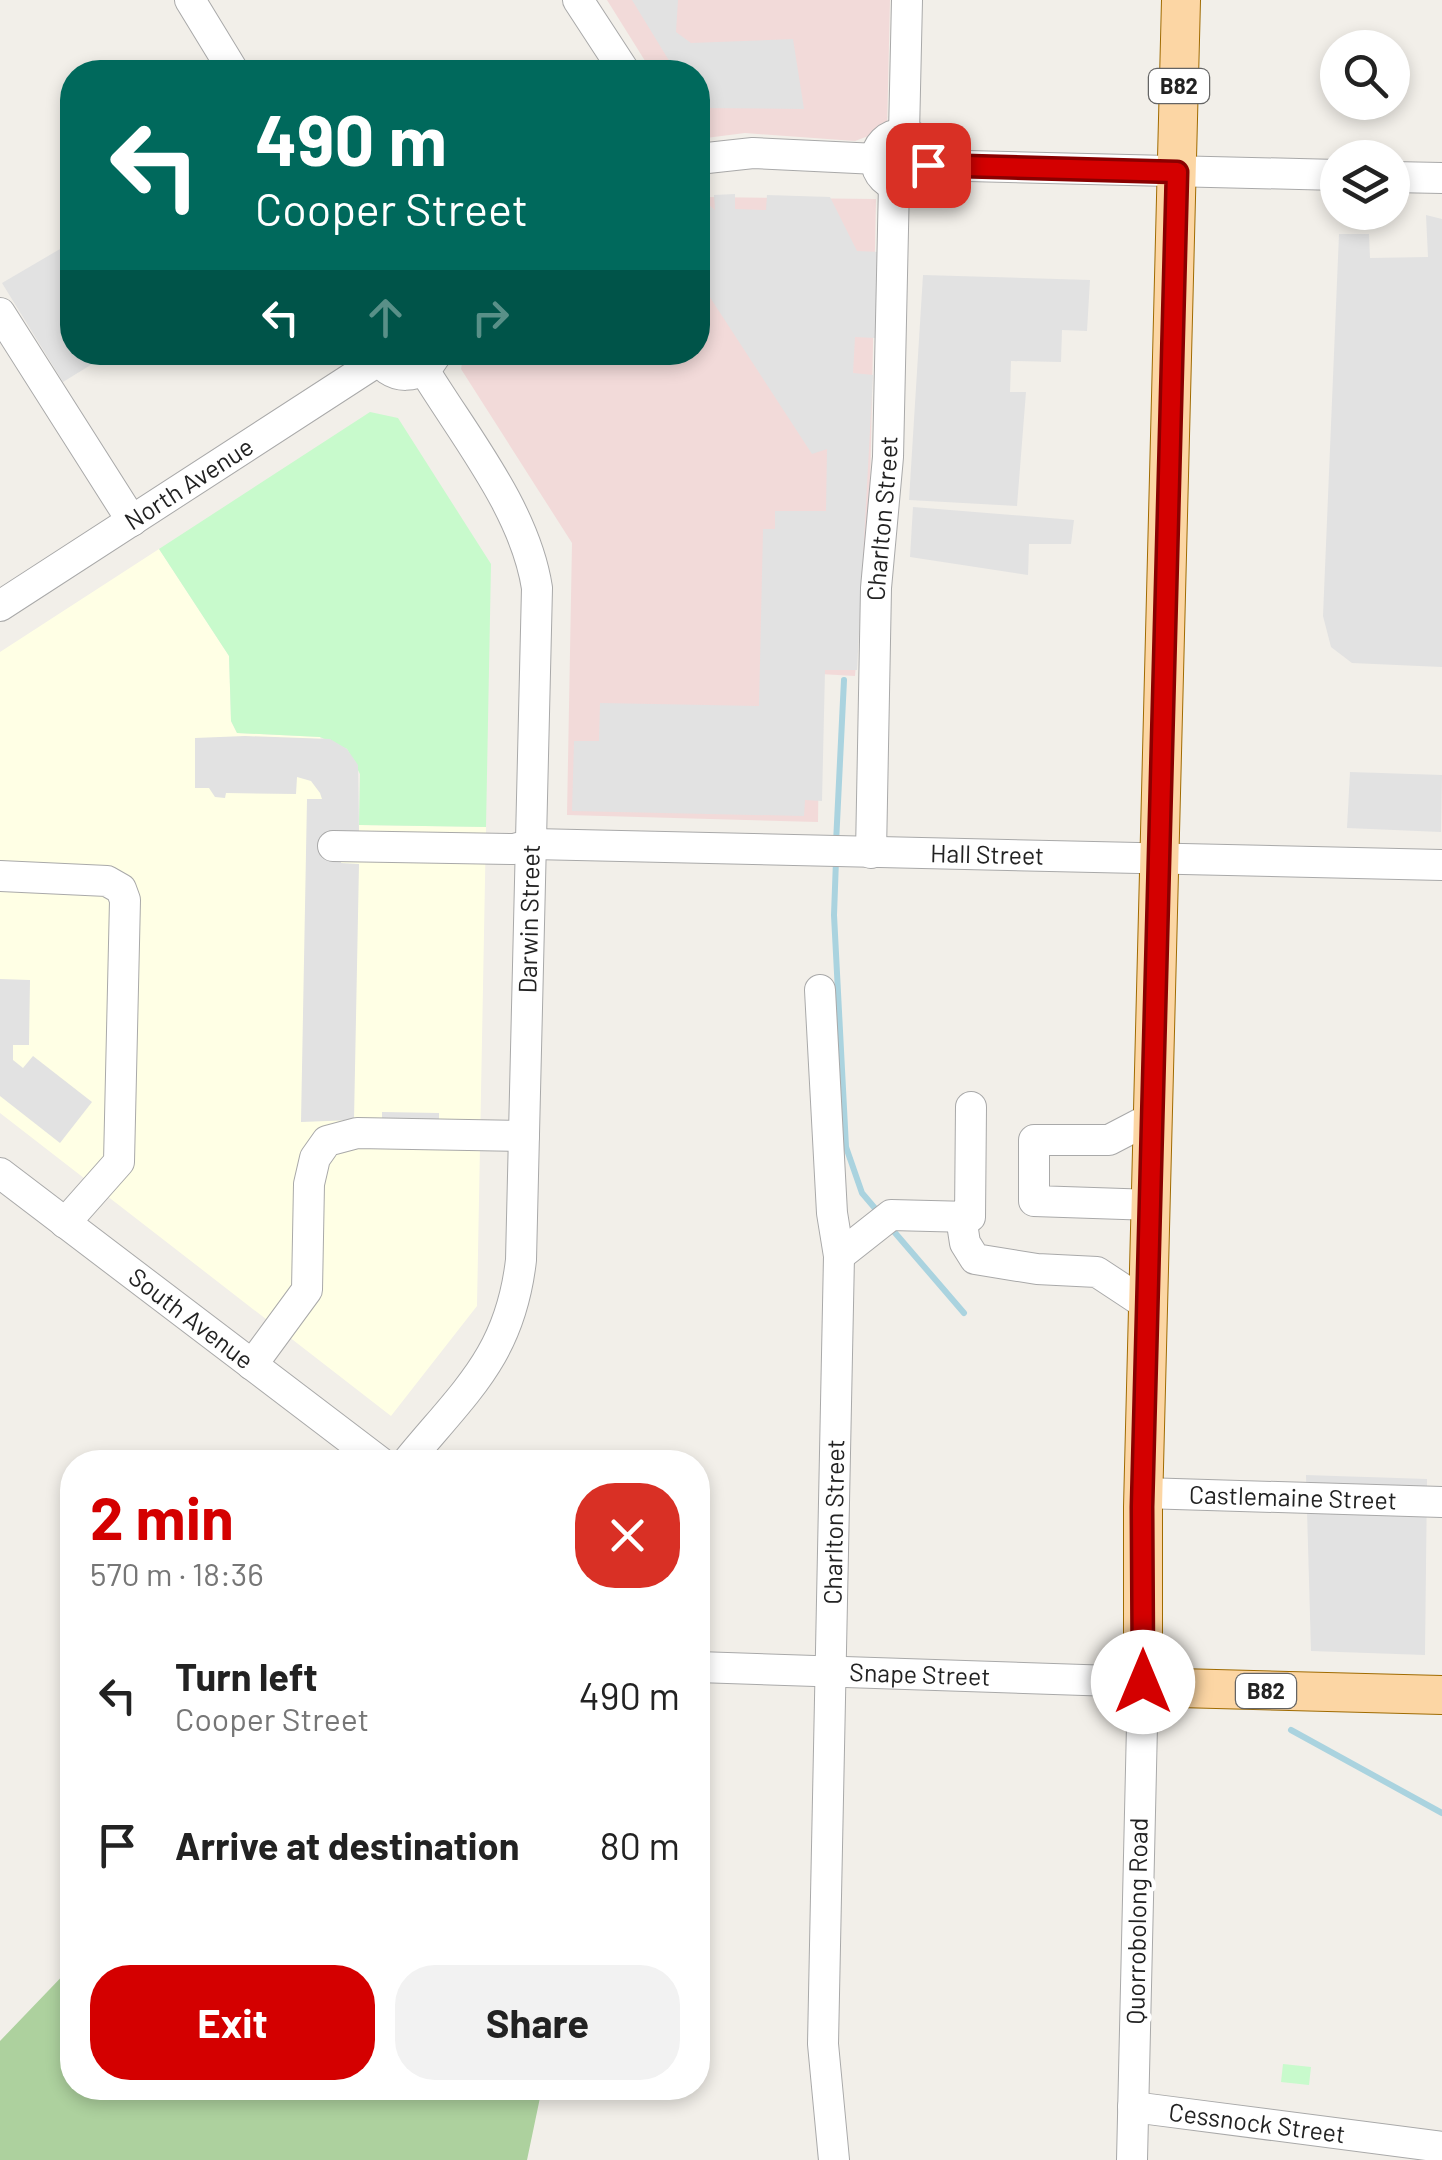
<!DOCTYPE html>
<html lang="en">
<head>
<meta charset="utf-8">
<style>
	:root { --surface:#fff; --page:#f2f2f2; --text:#222; --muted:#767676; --accent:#d40000 }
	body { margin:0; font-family:Barlow,sans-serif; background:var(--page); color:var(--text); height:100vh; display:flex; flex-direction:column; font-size:38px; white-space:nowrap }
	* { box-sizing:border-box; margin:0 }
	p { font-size:32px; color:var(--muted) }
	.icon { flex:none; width:55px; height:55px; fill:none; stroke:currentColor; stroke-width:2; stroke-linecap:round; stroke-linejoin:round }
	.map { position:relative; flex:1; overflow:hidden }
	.panel { position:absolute; left:60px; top:1450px; width:650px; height:650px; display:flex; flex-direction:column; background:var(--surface); border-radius:40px; box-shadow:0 5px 15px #0003 }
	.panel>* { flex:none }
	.top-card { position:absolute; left:60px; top:60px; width:650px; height:305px; border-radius:40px; box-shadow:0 5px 15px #0003; background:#00695c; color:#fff; overflow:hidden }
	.tools { position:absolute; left:1320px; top:30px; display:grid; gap:20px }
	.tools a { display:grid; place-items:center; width:90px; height:90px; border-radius:50%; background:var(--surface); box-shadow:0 5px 15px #0003; font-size:50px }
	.pin { position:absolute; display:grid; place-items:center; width:85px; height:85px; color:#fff; margin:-42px; border-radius:20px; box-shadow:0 5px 15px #0006 }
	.me { position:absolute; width:110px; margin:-55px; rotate:0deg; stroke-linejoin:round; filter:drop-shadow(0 0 8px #0008) }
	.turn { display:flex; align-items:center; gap:35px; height:210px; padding:0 30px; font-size:45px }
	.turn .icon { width:130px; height:130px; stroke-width:2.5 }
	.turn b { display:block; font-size:70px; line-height:85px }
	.lanes { display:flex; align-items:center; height:95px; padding:0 30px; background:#0003; justify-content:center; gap:50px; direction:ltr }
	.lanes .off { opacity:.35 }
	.round { display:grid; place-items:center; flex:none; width:105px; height:105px; border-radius:40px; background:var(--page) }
	.overview { display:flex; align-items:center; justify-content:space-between; height:170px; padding:0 30px }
	h1 { font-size:60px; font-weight:700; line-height:75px; color:var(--accent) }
	.button { display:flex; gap:20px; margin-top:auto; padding:20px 30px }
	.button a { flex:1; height:115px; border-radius:40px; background:var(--accent); color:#fff; font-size:40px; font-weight:700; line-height:115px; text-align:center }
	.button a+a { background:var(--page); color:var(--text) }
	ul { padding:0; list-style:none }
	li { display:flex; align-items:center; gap:30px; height:150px; padding:0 30px }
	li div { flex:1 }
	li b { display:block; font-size:38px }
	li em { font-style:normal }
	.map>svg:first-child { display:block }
	.commercial { fill:#f2dad9 }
	.education { fill:#ffffe5 }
	.forest { fill:#add19e }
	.park { fill:#c8facc }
	.parking { fill:#e2e2e2 }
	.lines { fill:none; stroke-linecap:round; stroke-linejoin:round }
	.stream { stroke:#aad3df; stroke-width:6 }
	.minor-casing { stroke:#a9a9a9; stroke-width:32 }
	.major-casing { stroke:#a06b00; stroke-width:40 }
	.minor { stroke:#fff; stroke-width:30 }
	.major { stroke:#fcd6a4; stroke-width:38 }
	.route-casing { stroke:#8a0000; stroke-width:25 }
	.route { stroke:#d40000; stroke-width:18 }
	.labels { text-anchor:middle; stroke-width:9; stroke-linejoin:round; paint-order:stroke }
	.shield { fill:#fff; stroke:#646464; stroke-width:2.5 }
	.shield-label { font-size:22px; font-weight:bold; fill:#222 }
	.street-label { font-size:25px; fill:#222; stroke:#fff }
</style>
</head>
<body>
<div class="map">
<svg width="1442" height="2160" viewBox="0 0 1442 2160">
	<rect width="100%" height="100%" fill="#f2efe9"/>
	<!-- commercial -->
	<g class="commercial">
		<polygon points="607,0 890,0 887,129 855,141 745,133 698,139 698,72 652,72"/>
		<polygon points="705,197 876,199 870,492 855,676 820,674 818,822 567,815 572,543 461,369 464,353 698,352 698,202"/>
	</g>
	<!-- education -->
	<polygon class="education" points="159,549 229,656 231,721 237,733 320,737 360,825 486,827 477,1306 391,1416 0,1113 0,652"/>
	<!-- forest -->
	<polygon class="forest" points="72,1966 72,2088 542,2088 527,2160 0,2160 0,2041"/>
	<!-- park -->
	<g class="park">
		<polygon points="370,412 398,418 491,564 486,827 359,825 360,774 347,749 320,737 237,733 231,721 229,656 159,549"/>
		<polygon points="1283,2064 1311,2067 1309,2085 1281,2082"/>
	</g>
	<!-- parking -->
	<g class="parking">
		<polygon points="632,0 678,0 676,32 691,43 793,39 804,109 698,108 698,72 676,72"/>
		<polygon points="735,194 735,209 766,210 767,195 830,197 857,251 880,252 875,338 855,337 853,373 873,375 857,670 825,670 822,801 805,800 804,816 572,811 574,741 599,741 600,703 759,706 763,529 775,529 775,511 826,511 827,449 812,454 698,279 698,205 704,201 715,210 714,195"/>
		<polygon points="1426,215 1442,219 1442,667 1352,663 1331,647 1323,616 1339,234 1369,234 1370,258 1428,257"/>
		<polygon points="72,242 72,352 110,353 63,382 2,283"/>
		<polygon points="923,275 1090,280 1087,331 1062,330 1061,362 1011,361 1010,392 1026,392 1017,506 909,500"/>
		<polygon points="913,507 1074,520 1071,544 1029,544 1028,575 910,557"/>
		<polygon points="245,736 330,739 347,749 358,765 359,832 341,832 341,863 359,864 354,1120 301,1122 307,799 322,799 320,793 311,781 297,777 296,794 226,793 225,798 215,797 209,788 195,788 195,738"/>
		<polygon points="1350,772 1442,775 1441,832 1347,828"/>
		<polygon points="0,979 30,980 29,1045 13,1045 13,1060 23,1068 33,1056 92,1102 60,1143 0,1096"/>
		<polygon points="382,1112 439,1113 439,1121 382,1120"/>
		<polygon points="1306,1475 1427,1479 1425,1655 1311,1651"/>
	</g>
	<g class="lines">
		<!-- stream -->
		<g class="stream">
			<polyline points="836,843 844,680"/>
			<polyline points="836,860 834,915 846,1147 862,1193 879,1213"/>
			<polyline points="890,1227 964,1313"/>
			<polyline points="1291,1730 1442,1813"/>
		</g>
		<defs>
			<g id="minor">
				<polyline points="190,0 234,72"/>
				<polyline points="578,0 625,72"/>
				<polyline points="904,134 907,0"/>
				<circle cx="902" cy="160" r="26"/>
				<polyline points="698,159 753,153 877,159"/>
				<polyline points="928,165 1338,175"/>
				<polyline points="1392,177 1442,178"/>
				<polyline points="0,313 132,521"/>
				<path d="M 374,352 C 388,383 424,382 437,352"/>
				<path id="s1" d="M 0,606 L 378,361"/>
				<path id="s2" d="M 333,846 L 514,849 L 533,844 L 1442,865"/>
				<path id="s3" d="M 871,853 L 876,588 L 888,457 L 894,184"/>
				<polyline points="0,876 107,881 121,889 125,900 119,1162 65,1223"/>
				<polyline points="820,990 832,1213 839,1256 823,2044 834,2160"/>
				<path id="s4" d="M 0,1173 L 380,1462"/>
				<polyline points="1153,1205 1034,1201 1034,1140 1109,1140 1155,1116"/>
				<polyline points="961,1217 965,1243 975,1259 1037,1269 1097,1272 1150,1307"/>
				<polyline points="839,1256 891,1215 970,1217 971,1107"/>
				<polyline points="252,1365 307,1290 309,1184 315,1158 327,1141 357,1133 524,1136"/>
				<path id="s5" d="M 407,1462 C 465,1391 510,1356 521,1260 L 537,588 C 525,510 465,437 424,370"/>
				<path id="s6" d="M 1143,1493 L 1442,1502"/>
				<path id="s7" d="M 698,1667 L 1143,1682 L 1132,2160"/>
				<path id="s8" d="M 1133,2107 L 1442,2147"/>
			</g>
			<polyline id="major" points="1181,0 1143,1507 1143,1682 1179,1688 1442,1695"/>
		</defs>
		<!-- minor casing -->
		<use href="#minor" class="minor-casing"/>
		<!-- major casing -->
		<use href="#major" class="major-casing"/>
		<!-- minor -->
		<use href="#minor" class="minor"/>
		<!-- major -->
		<use href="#major" class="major"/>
	</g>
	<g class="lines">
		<defs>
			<polyline id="route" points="928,165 1177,172 1142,1507 1143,1682"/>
		</defs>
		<!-- route casing -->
		<use href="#route" class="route-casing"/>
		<!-- route -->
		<use href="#route" class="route"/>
	</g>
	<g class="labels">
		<!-- shield labels -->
		<g class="shield">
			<rect x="1149" y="69" width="60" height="34" rx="8"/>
			<rect x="1236" y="1674" width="60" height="34" rx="8"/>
		</g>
		<g class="shield-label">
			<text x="1179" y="94">B82</text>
			<text x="1266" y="1699">B82</text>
		</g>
		<!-- street labels -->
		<g class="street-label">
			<text dy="9" stroke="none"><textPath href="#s1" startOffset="225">North Avenue</textPath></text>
			<text dy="9" stroke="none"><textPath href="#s3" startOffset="335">Charlton Street</textPath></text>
			<text dy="9" stroke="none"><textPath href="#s2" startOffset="655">Hall Street</textPath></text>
			<text dy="9" stroke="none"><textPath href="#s5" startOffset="578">Darwin Street</textPath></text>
			<text dy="9" stroke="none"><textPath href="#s4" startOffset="240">South Avenue</textPath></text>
			<text dy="9" stroke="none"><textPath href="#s6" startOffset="150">Castlemaine Street</textPath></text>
			<text transform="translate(834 1522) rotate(-89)" y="9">Charlton Street</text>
			<text dy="9" stroke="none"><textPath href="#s7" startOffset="222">Snape Street</textPath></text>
			<text transform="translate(1137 1921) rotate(-89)" y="9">Quorrobolong Road</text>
			<text dy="9" stroke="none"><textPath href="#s8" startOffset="125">Cessnock Street</textPath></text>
		</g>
	</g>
</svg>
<div class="tools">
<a><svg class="icon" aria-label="search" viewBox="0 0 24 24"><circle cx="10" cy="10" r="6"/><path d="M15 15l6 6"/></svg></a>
<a><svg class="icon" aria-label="layers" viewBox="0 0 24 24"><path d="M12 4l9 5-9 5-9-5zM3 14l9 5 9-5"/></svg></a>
</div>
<div class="pin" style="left:928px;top:165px;background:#d93025"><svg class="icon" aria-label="arrive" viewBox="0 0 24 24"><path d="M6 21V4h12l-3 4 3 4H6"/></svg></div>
<svg class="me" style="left:1143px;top:1682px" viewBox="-20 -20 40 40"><circle r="19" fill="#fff"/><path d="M0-13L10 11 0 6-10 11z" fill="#d40000"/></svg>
<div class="top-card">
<div class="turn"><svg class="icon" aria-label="left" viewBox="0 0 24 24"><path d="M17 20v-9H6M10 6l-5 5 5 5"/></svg><div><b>490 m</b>Cooper Street</div></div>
<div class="lanes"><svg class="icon" aria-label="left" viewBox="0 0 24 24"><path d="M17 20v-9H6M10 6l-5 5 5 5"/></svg><svg class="icon off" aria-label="ahead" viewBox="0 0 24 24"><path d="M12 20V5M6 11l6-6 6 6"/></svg><svg class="icon off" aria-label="right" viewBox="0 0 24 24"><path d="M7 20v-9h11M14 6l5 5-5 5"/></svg></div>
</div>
<section class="panel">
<div class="overview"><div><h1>2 min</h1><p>570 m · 18:36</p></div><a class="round" style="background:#d93025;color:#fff"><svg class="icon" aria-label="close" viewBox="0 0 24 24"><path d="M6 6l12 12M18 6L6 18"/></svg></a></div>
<ul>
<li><svg class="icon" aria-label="left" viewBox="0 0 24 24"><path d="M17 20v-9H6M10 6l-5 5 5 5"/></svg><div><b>Turn left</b><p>Cooper Street</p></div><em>490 m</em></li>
<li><svg class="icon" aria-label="arrive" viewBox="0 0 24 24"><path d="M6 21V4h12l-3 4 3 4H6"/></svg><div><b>Arrive at destination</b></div><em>80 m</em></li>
</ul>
<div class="button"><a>Exit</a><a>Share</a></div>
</section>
</div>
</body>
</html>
